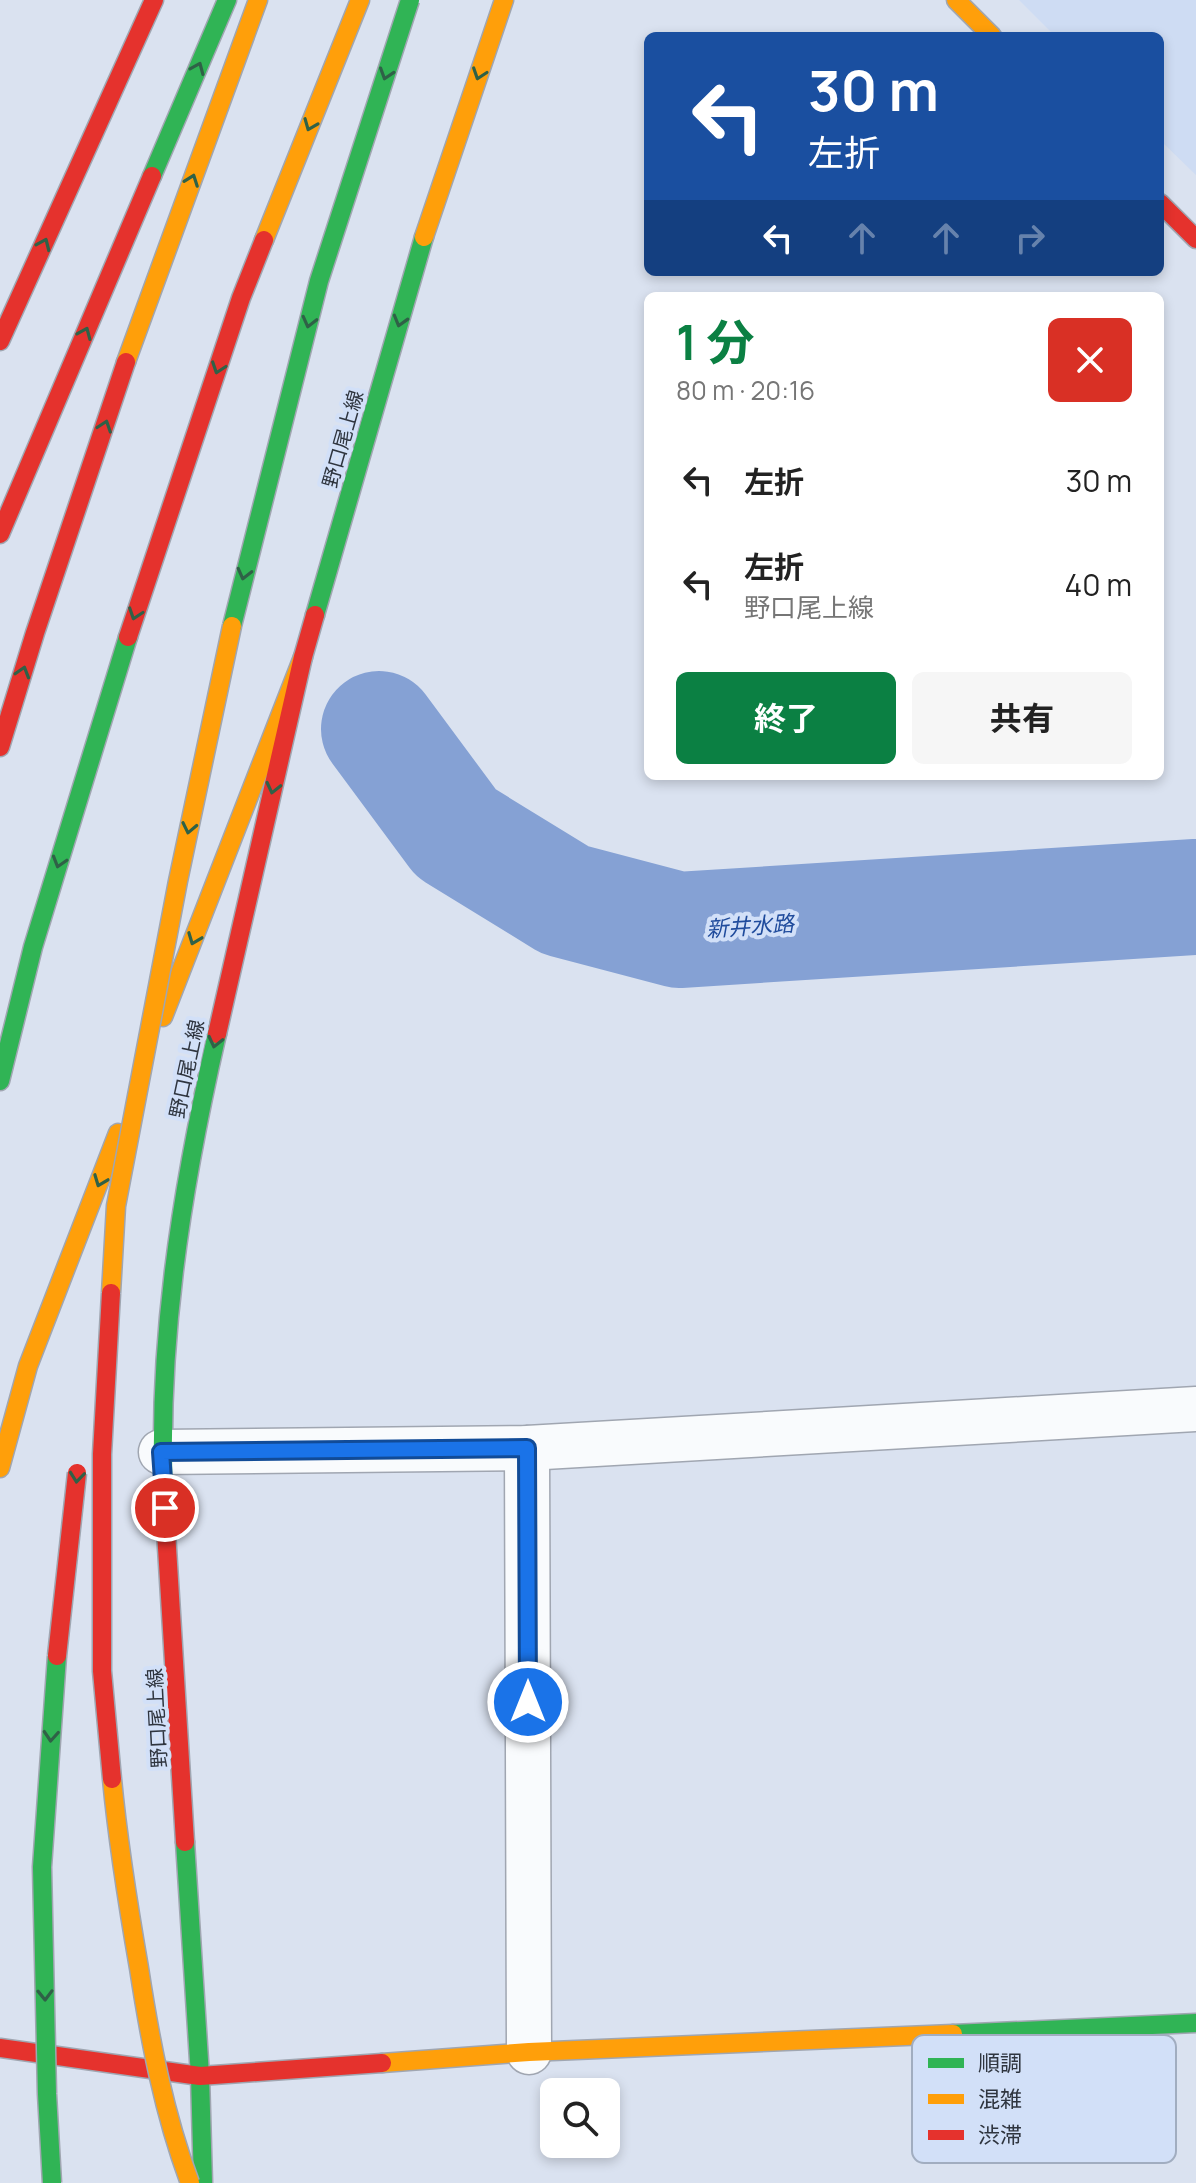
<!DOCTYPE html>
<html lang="ja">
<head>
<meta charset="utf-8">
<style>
	:root { --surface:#fff; --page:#f6f6f6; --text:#222; --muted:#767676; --accent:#0b8043 }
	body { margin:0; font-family:Manrope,"Noto Sans JP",sans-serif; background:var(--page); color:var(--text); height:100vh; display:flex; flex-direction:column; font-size:30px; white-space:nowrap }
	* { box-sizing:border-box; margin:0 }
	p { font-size:26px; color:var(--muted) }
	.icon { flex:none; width:44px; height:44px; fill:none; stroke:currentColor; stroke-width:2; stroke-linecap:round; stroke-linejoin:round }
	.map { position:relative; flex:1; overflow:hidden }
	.side { position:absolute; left:644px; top:292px; width:520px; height:488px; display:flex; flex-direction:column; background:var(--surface); border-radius:12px; box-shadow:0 4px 12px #0003 }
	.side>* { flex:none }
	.top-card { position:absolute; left:644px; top:32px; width:520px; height:244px; border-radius:12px; box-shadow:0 4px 12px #0003; background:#1a4fa0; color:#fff; overflow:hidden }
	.fabs { position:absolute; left:540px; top:2078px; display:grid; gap:16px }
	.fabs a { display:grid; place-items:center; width:80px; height:80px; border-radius:12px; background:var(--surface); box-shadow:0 4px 12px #0003; font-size:40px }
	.pin { position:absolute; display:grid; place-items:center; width:68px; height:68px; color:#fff; margin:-34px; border:4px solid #fff; border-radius:50%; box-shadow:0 2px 8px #0007 }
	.me { position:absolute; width:88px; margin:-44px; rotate:0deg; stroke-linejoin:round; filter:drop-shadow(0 0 6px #0008) }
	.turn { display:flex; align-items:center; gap:28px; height:168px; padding:0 32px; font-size:36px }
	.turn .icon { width:104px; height:104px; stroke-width:2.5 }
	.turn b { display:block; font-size:56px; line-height:68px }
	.lanes { display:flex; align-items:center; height:76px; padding:0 32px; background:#0003; justify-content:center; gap:40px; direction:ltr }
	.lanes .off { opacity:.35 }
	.round { display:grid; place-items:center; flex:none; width:84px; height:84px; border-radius:12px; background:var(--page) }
	.headline { display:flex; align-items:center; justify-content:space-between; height:136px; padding:0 32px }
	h1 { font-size:48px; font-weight:700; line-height:60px; color:var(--accent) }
	.button { display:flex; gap:16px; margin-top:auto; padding:16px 32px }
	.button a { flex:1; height:92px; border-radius:12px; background:var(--accent); color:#fff; font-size:32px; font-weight:700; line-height:92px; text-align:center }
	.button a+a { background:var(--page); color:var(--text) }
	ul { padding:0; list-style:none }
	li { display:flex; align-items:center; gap:24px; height:104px; padding:0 32px }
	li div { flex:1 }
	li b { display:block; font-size:30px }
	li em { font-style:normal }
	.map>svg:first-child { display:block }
	.built { fill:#cedcf3 }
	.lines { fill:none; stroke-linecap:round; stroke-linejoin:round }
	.river { stroke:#85a1d4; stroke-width:116 }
	.street-casing { stroke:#a0a6b1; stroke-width:47 }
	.fast-casing { stroke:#a0a6b1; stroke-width:21 }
	.slow-casing { stroke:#a0a6b1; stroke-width:21 }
	.jam-casing { stroke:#a0a6b1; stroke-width:21 }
	.street { stroke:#f9fbfd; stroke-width:44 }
	.fast { stroke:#30b455; stroke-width:18 }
	.slow { stroke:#ff9f0a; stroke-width:18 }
	.jam { stroke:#e5322d; stroke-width:18 }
	.fast-bridge-casing { stroke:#a0a6b1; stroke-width:21; stroke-linecap:butt }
	.slow-bridge-casing { stroke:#a0a6b1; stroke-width:21; stroke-linecap:butt }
	.jam-bridge-casing { stroke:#a0a6b1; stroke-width:21; stroke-linecap:butt }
	.fast-bridge { stroke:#30b455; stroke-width:18 }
	.slow-bridge { stroke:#ff9f0a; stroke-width:18 }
	.jam-bridge { stroke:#e5322d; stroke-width:18 }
	.oneway { stroke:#2f6147 }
	.route-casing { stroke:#114b97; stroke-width:20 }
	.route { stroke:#1a73e8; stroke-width:14 }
	.labels { text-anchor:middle; stroke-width:8; stroke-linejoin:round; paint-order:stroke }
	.street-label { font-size:20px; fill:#2f353f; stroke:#d2e0f8 }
	.water-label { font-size:22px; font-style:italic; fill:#1f4b9c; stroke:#d2e0f8 }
	.key { fill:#d2e0f8; stroke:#a1adc0; stroke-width:2 }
	.key-label { font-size:22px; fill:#2f353f }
</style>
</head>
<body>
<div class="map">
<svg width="1196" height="2183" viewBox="0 0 1196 2183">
	<rect width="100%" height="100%" fill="#dae2f0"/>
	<!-- built -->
	<polygon class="built" points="1019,0 1196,0 1196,175 1160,140 1160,36 1055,36"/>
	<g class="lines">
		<!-- river -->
		<polyline class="river" points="379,729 456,833 565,900 679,930 1196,897"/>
		<defs>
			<g id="street">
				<polyline points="527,1448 529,2052"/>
				<polyline points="161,1452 527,1448 1196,1409"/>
			</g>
			<g id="fast">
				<polyline points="152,176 227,0"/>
				<polyline points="315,615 424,237"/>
				<polyline points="0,1081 33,947 128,637"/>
				<path d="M 165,1515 C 155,1353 181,1191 217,1034"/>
				<polyline points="185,1842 200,2076 203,2183"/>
				<polyline points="953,2034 1196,2023"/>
			</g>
			<g id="slow">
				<polyline points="956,0 992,36"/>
				<polyline points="424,237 504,0"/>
				<polyline points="264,240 360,0"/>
				<polyline points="126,362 258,0"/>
				<polyline points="163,1017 303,657"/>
				<polyline points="0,1468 28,1366 118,1133"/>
				<polyline points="382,2063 529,2052 953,2034"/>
			</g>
			<g id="jam">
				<polyline points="1160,203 1196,239"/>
				<polyline points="0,341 154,0"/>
				<polyline points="0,534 152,176"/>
				<polyline points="128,637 241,298 264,240"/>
				<polyline points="0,747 35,633 126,362"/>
				<polyline points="217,1034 303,657 315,615"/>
				<polyline points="165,1515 185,1842"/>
				<polyline points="0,2048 200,2076 382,2063"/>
			</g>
		</defs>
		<!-- street casing -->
		<use href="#street" class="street-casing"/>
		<!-- fast casing -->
		<use href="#fast" class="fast-casing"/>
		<!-- slow casing -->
		<use href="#slow" class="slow-casing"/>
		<!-- jam casing -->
		<use href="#jam" class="jam-casing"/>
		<!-- street -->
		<use href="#street" class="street"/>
		<!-- fast -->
		<use href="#fast" class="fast"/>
		<!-- slow -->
		<use href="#slow" class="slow"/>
		<!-- jam -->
		<use href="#jam" class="jam"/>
		<defs>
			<g id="fast-bridge">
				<polyline points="232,626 319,281 410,0"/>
				<polyline points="52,2183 47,2094 42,1867 57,1656"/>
			</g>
			<g id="slow-bridge">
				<polyline points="111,1293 116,1206 178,881 232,626"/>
				<path d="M 112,1779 C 118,1842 128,1905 139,1968 C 150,2040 164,2114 190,2183"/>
			</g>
			<g id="jam-bridge">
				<polyline points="111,1293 102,1454 102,1671 112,1779"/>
				<polyline points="57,1656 77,1473"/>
			</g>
		</defs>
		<!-- fast-bridge casing -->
		<use href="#fast-bridge" class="fast-bridge-casing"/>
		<!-- slow-bridge casing -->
		<use href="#slow-bridge" class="slow-bridge-casing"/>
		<!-- jam-bridge casing -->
		<use href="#jam-bridge" class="jam-bridge-casing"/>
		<!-- fast-bridge -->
		<use href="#fast-bridge" class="fast-bridge"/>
		<!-- slow-bridge -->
		<use href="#slow-bridge" class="slow-bridge"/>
		<!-- jam-bridge -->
		<use href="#jam-bridge" class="jam-bridge"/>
	</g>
	<!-- one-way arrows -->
	<defs><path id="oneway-chevron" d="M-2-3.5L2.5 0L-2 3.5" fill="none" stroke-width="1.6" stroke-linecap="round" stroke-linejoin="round" transform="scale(2)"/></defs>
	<g class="oneway">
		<use href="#oneway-chevron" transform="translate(198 68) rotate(-67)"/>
		<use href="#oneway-chevron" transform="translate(386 74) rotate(108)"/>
		<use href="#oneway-chevron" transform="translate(479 74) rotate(109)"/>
		<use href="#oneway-chevron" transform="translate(310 125) rotate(112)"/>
		<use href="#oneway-chevron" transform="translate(192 180) rotate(-70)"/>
		<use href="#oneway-chevron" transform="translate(44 244) rotate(-66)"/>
		<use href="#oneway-chevron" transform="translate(400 321) rotate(106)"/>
		<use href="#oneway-chevron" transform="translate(309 322) rotate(104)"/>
		<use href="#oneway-chevron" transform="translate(85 333) rotate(-67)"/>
		<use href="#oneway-chevron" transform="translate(218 368) rotate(109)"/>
		<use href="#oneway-chevron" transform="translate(105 426) rotate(-71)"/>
		<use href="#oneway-chevron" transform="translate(244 574) rotate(104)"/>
		<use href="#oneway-chevron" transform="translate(135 614) rotate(109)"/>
		<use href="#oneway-chevron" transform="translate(23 672) rotate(-73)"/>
		<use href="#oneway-chevron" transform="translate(273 788) rotate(103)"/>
		<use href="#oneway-chevron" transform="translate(189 828) rotate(102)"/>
		<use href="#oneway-chevron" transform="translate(59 862) rotate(107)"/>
		<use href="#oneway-chevron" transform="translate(194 939) rotate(111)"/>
		<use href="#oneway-chevron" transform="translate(215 1042) rotate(103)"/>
		<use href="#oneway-chevron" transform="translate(100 1181) rotate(111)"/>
		<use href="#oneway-chevron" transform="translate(77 1477) rotate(96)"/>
		<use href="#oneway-chevron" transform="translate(51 1736) rotate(94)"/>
		<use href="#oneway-chevron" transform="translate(45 1995) rotate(89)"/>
	</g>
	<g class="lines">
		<defs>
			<polyline id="route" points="165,1508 161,1452 527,1448 528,1702"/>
		</defs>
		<!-- route casing -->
		<use href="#route" class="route-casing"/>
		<!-- route -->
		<use href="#route" class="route"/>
	</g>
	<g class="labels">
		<!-- street labels -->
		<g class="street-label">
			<text transform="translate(343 439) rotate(-74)" y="7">野口尾上線</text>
			<text transform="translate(187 1069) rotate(-78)" y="7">野口尾上線</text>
			<text transform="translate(157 1718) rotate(-93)" y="7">野口尾上線</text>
		</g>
		<!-- water labels -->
		<g class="water-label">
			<text transform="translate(750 926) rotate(-4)" y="8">新井水路</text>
		</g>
	</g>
	<!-- legend -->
	<rect x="912" y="2035" width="264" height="128" rx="12" class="key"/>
	<rect x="928" y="2058" width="36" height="10" fill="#30b455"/>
	<rect x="928" y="2094" width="36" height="10" fill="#ff9f0a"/>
	<rect x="928" y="2130" width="36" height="10" fill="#e5322d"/>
	<g class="key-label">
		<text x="978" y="2071">順調</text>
		<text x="978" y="2107">混雑</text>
		<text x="978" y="2143">渋滞</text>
	</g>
</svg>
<div class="fabs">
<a><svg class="icon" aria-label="search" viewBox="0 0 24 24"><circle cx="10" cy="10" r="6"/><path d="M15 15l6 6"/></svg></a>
</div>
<div class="pin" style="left:165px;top:1508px;background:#d93025"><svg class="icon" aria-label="arrive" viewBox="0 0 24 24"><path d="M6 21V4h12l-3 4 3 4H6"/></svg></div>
<svg class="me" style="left:528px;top:1702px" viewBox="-20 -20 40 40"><circle r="17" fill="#1a73e8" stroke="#fff" stroke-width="3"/><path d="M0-11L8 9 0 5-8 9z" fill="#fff"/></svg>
<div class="top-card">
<div class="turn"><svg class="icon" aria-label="left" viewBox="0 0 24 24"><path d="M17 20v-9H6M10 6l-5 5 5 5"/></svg><div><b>30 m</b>左折</div></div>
<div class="lanes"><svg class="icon" aria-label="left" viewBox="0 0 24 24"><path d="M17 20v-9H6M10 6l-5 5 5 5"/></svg><svg class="icon off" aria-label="ahead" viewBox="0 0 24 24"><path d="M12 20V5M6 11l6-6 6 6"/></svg><svg class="icon off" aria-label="ahead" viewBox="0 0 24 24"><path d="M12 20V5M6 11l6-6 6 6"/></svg><svg class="icon off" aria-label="right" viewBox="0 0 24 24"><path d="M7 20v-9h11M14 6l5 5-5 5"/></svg></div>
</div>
<section class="side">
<div class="headline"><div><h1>1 分</h1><p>80 m · 20:16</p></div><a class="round" style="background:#d93025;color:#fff"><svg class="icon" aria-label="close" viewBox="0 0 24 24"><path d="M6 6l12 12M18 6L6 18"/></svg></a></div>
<ul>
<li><svg class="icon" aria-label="left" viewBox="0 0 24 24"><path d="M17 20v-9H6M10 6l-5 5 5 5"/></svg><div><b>左折</b></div><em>30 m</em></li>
<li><svg class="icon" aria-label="left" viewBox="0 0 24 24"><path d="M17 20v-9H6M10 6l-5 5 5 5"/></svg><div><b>左折</b><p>野口尾上線</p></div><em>40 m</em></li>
</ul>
<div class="button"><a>終了</a><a>共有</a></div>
</section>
</div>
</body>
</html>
